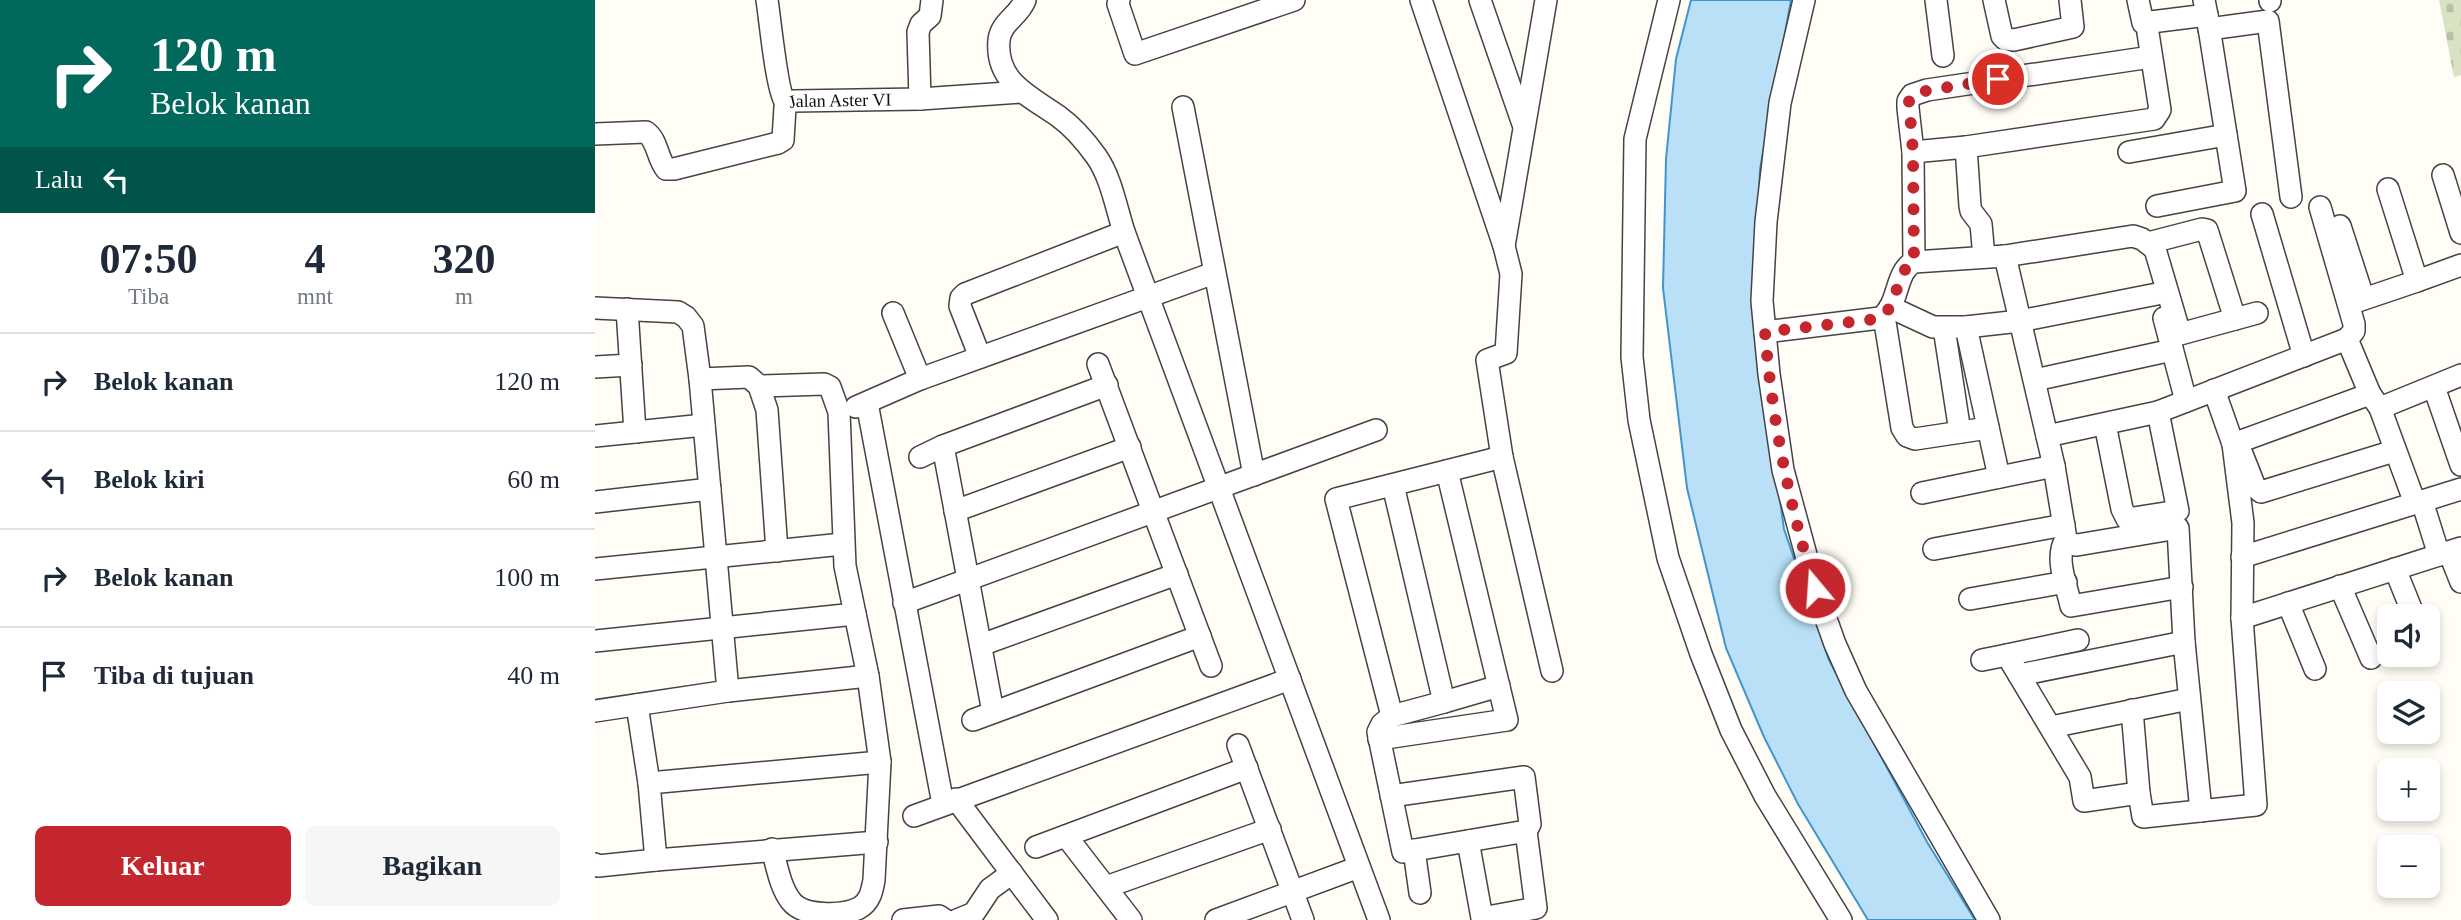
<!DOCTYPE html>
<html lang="id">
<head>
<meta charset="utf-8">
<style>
	:root { --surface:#fff; --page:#f6f6f7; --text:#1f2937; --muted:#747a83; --line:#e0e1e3; --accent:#c4262e }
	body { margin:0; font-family:"Times New Roman",serif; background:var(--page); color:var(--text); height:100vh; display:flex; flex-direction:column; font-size:26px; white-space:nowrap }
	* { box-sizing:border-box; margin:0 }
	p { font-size:23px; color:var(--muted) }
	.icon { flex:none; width:38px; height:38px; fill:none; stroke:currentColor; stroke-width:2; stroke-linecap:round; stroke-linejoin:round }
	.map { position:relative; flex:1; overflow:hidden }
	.panel { display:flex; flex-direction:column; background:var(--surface); width:595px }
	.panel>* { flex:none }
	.hud { background:#00695c; color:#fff; overflow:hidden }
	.tools { position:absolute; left:1782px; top:604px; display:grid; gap:14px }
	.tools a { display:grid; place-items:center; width:63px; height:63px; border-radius:10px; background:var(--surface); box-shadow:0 4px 10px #0003; font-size:35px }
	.pin { position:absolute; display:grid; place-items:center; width:60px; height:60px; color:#fff; margin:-30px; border:4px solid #fff; border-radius:50%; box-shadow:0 2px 7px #0007 }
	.me { position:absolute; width:77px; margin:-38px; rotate:342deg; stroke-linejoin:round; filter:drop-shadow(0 0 5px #0008) }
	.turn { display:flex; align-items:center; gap:24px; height:147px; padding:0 35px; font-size:32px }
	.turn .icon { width:91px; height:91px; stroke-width:2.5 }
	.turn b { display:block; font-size:49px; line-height:60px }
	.then { display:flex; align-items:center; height:66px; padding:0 35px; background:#0003; gap:14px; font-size:26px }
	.eta { display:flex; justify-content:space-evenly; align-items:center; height:119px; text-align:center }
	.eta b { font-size:42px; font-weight:600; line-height:49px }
	.button { display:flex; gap:14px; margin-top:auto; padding:14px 35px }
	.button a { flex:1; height:80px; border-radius:10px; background:var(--accent); color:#fff; font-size:28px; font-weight:600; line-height:80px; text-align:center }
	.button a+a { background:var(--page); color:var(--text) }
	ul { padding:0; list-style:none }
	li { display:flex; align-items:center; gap:21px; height:98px; padding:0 35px; border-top:2px solid var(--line) }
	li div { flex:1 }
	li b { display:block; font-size:26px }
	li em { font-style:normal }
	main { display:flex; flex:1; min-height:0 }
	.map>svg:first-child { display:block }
	.cemetery { fill:url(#cemetery-stones) }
	.water { fill:#b9e0f7; stroke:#3f96cf; stroke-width:2 }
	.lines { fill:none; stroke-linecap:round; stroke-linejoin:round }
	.minor-casing { stroke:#444; stroke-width:24 }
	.minor { stroke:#fff; stroke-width:21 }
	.route { stroke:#c4262e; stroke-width:12; stroke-dasharray:0 21.6 }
	.labels { text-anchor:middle; stroke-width:7; stroke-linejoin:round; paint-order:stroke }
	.street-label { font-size:18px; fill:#111; stroke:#fff }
</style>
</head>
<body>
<main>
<section class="panel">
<div class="hud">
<div class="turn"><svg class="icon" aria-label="right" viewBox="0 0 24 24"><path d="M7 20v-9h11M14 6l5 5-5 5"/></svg><div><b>120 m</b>Belok kanan</div></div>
<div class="then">Lalu<svg class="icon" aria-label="left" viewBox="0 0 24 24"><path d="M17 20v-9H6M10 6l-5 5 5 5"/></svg></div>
</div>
<div class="eta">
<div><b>07:50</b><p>Tiba</p></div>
<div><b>4</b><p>mnt</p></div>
<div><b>320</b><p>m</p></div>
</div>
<ul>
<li><svg class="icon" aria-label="right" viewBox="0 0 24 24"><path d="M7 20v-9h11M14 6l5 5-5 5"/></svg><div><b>Belok kanan</b></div><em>120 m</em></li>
<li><svg class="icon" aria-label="left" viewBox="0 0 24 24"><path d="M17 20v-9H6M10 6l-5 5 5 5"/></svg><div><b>Belok kiri</b></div><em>60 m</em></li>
<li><svg class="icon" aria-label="right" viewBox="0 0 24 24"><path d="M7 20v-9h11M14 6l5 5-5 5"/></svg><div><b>Belok kanan</b></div><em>100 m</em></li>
<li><svg class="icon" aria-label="arrive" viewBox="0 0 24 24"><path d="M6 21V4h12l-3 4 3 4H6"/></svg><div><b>Tiba di tujuan</b></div><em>40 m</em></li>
</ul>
<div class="button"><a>Keluar</a><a>Bagikan</a></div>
</section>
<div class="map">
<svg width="1866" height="920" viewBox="0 0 1866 920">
	<defs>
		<pattern id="cemetery-stones" width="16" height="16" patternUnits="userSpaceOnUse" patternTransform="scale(1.75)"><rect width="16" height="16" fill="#d9e3c4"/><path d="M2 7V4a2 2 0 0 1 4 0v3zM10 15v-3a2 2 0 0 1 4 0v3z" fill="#b9c2a7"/></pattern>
	</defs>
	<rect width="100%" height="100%" fill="#fffdf5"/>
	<!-- cemetery -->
	<polygon class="cemetery" points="1844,0 1866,0 1866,75 1859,77"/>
	<!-- water -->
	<polygon class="water" points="1096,0 1196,0 1165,169 1159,316 1189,529 1234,660 1332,842 1380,920 1273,920 1203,804 1169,737 1131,648 1092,488 1068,288 1071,159 1081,59"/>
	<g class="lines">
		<defs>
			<g id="minor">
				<path d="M 172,0 C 175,19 182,94 191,103"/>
				<path d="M 430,0 C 424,16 406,22 404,40 C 400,82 435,96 463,116 C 477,126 491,142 501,156 C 516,177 521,207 529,232 L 784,920"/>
				<polyline points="524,0 523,4 540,54 699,0"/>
				<polyline points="826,0 909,246 951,0"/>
				<polyline points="885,0 928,124"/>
				<polyline points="1074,0 1040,139 1037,357 1044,420 1073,558 1106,654 1136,730 1170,796 1246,920"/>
				<polyline points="1209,0 1185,103 1171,222 1167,301 1174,374 1188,470 1220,588 1240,644 1261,691 1394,920"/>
				<polyline points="1341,0 1348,56"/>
				<polyline points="1399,0 1407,36 1410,39 1419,40 1478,27 1475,0"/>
				<polyline points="1543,0 1548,23 1612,15 1609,0"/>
				<polyline points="1675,0 1675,1"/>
				<polyline points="1614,29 1673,21 1696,197"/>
				<polyline points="325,99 323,32 326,24 335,16 337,0"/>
				<polyline points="588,107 659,475"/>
				<path id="s1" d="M 0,134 L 51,132 C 63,141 62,158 71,169 L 79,169 L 183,143 L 188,140 L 190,107 L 191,103 L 199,101 L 325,99 L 426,92"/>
				<polyline points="1371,147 1375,206 1376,211 1386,224 1389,257"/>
				<polyline points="1318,152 1371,147 1559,119 1565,110 1553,33"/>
				<polyline points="1534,152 1631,135"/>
				<polyline points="1848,175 1866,233"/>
				<polyline points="1562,206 1640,191 1612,15"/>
				<polyline points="1725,207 1759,324 1759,331 1752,339"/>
				<polyline points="1667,214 1709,356"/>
				<polyline points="1745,226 1768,297"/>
				<polyline points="1553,243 1607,229 1612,230 1640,319"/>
				<polyline points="909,246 916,274 911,353 892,360 907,457 957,671"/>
				<path d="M 1410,256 L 1459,466 L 1471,539 C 1459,558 1472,586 1476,606 L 1587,587"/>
				<polyline points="1319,262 1318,152 1313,108 1313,101 1317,95 1332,90 1556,57"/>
				<polyline points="1822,281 1866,265"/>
				<polyline points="1754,304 1822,281 1793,189"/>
				<polyline points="1295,307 1338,327 1371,327 1404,477"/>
				<polyline points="0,308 83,312 91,317 98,326 105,379 133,691"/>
				<polyline points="32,309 40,432"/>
				<polyline points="298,313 325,379"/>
				<polyline points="1289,316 1307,428 1312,436 1320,439 1393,428"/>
				<polyline points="1569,318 1591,401"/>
				<polyline points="1371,327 1425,321 1562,294"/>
				<polyline points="1349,328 1365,432"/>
				<path d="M 1170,332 L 1285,318 C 1305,306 1299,272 1319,262 L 1410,256 L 1538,236 L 1547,239 L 1560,249 L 1585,334 L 1662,313"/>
				<polyline points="385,357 365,306 366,298 370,294 529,232"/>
				<polyline points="503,364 616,666"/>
				<polyline points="0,367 36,365"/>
				<polyline points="105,379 154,377 164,386 172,410 182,551"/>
				<polyline points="1440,380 1577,350"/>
				<path d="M 164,386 L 229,384 L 235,387 L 244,412 L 250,566 L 273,676 L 285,762 L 279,880 C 277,891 275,902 264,908 C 248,916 208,917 196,901 C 185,887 182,866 177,849"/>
				<polyline points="1839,387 1866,465"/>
				<polyline points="1619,390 1638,444 1647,454 1660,487 1666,492 1799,451"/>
				<polyline points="272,403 348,804"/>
				<polyline points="261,407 325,379 619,273"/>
				<polyline points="1785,408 1866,375"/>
				<polyline points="1510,424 1527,509 1532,519 1583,511 1563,412"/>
				<polyline points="0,436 109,425"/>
				<polyline points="1452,436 1563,412 1752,339 1775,394 1785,408 1820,503"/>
				<polyline points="348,446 398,712"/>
				<polyline points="325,457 348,446 512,385"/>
				<polyline points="1327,493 1459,466"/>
				<polyline points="1827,501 1844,555"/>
				<polyline points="0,502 115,489"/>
				<polyline points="360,511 535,447"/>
				<polyline points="1471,539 1475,544 1482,545 1583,528 1589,642 1606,811"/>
				<polyline points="1339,549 1469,525"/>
				<polyline points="1854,552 1866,582"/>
				<polyline points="1647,557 1866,489"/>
				<polyline points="0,569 248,544"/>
				<polyline points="1800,569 1819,616"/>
				<polyline points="1745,586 1776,658"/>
				<polyline points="1375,599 1471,582"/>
				<polyline points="309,603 781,430"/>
				<polyline points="1693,603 1720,669"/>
				<polyline points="1647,618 1866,548"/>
				<polyline points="0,641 260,614"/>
				<polyline points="386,645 582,574"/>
				<polyline points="1412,655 1483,640"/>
				<polyline points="1387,660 1412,655 1485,777 1489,801 1544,793 1548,817 1661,805 1647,618 1648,523 1638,444 1775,394"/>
				<polyline points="1424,675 1589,642"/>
				<polyline points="849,702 904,686"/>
				<polyline points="42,705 54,783"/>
				<polyline points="1537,710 1544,793"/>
				<polyline points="0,711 133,691 273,676"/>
				<polyline points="797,716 849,702 798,485"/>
				<polyline points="378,720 605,636"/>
				<polyline points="1456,727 1594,699"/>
				<polyline points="784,739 912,720 852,471"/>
				<polyline points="643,745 708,920"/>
				<polyline points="796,796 929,777 935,824 931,831 808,852 783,732 787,724 797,716 741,499 907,457"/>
				<polyline points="361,799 452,920"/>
				<polyline points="319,816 695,679"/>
				<polyline points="471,836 536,920"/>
				<polyline points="873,841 887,918 941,908 931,831"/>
				<polyline points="282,842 61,860 54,783 285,762"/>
				<polyline points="441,847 652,768"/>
				<polyline points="819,850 825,893"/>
				<polyline points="0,864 3,866 61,860"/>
				<polyline points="511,887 675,829"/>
				<polyline points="308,920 344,916 350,920"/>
				<polyline points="362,920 379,913 395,889 417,873"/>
				<polyline points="621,920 764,867"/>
			</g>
		</defs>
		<!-- minor casing -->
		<use href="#minor" class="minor-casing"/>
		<!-- minor -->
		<use href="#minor" class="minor"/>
	</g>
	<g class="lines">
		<!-- route -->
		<path class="route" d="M 1220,588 C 1194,504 1177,419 1170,332 L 1281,319 C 1306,310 1297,273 1319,262 L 1318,152 L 1314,101 L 1317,95 L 1324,92 L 1403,79"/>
	</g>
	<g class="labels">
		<!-- street labels -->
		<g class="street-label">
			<text dy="6" stroke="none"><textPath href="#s1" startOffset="306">Jalan Aster VI</textPath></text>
		</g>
	</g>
</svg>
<div class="tools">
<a><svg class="icon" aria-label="sound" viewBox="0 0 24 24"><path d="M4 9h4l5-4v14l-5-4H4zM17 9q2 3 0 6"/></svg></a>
<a><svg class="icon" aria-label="layers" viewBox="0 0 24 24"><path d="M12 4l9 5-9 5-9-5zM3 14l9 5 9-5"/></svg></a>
<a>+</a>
<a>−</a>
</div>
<div class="pin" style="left:1403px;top:79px;background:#d93025"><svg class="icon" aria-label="arrive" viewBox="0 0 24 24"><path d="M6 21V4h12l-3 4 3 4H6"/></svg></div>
<svg class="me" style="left:1220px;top:588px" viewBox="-20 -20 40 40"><circle r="17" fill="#c4262e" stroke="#fff" stroke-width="3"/><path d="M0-11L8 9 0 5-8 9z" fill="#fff"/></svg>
</div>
</main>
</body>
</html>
